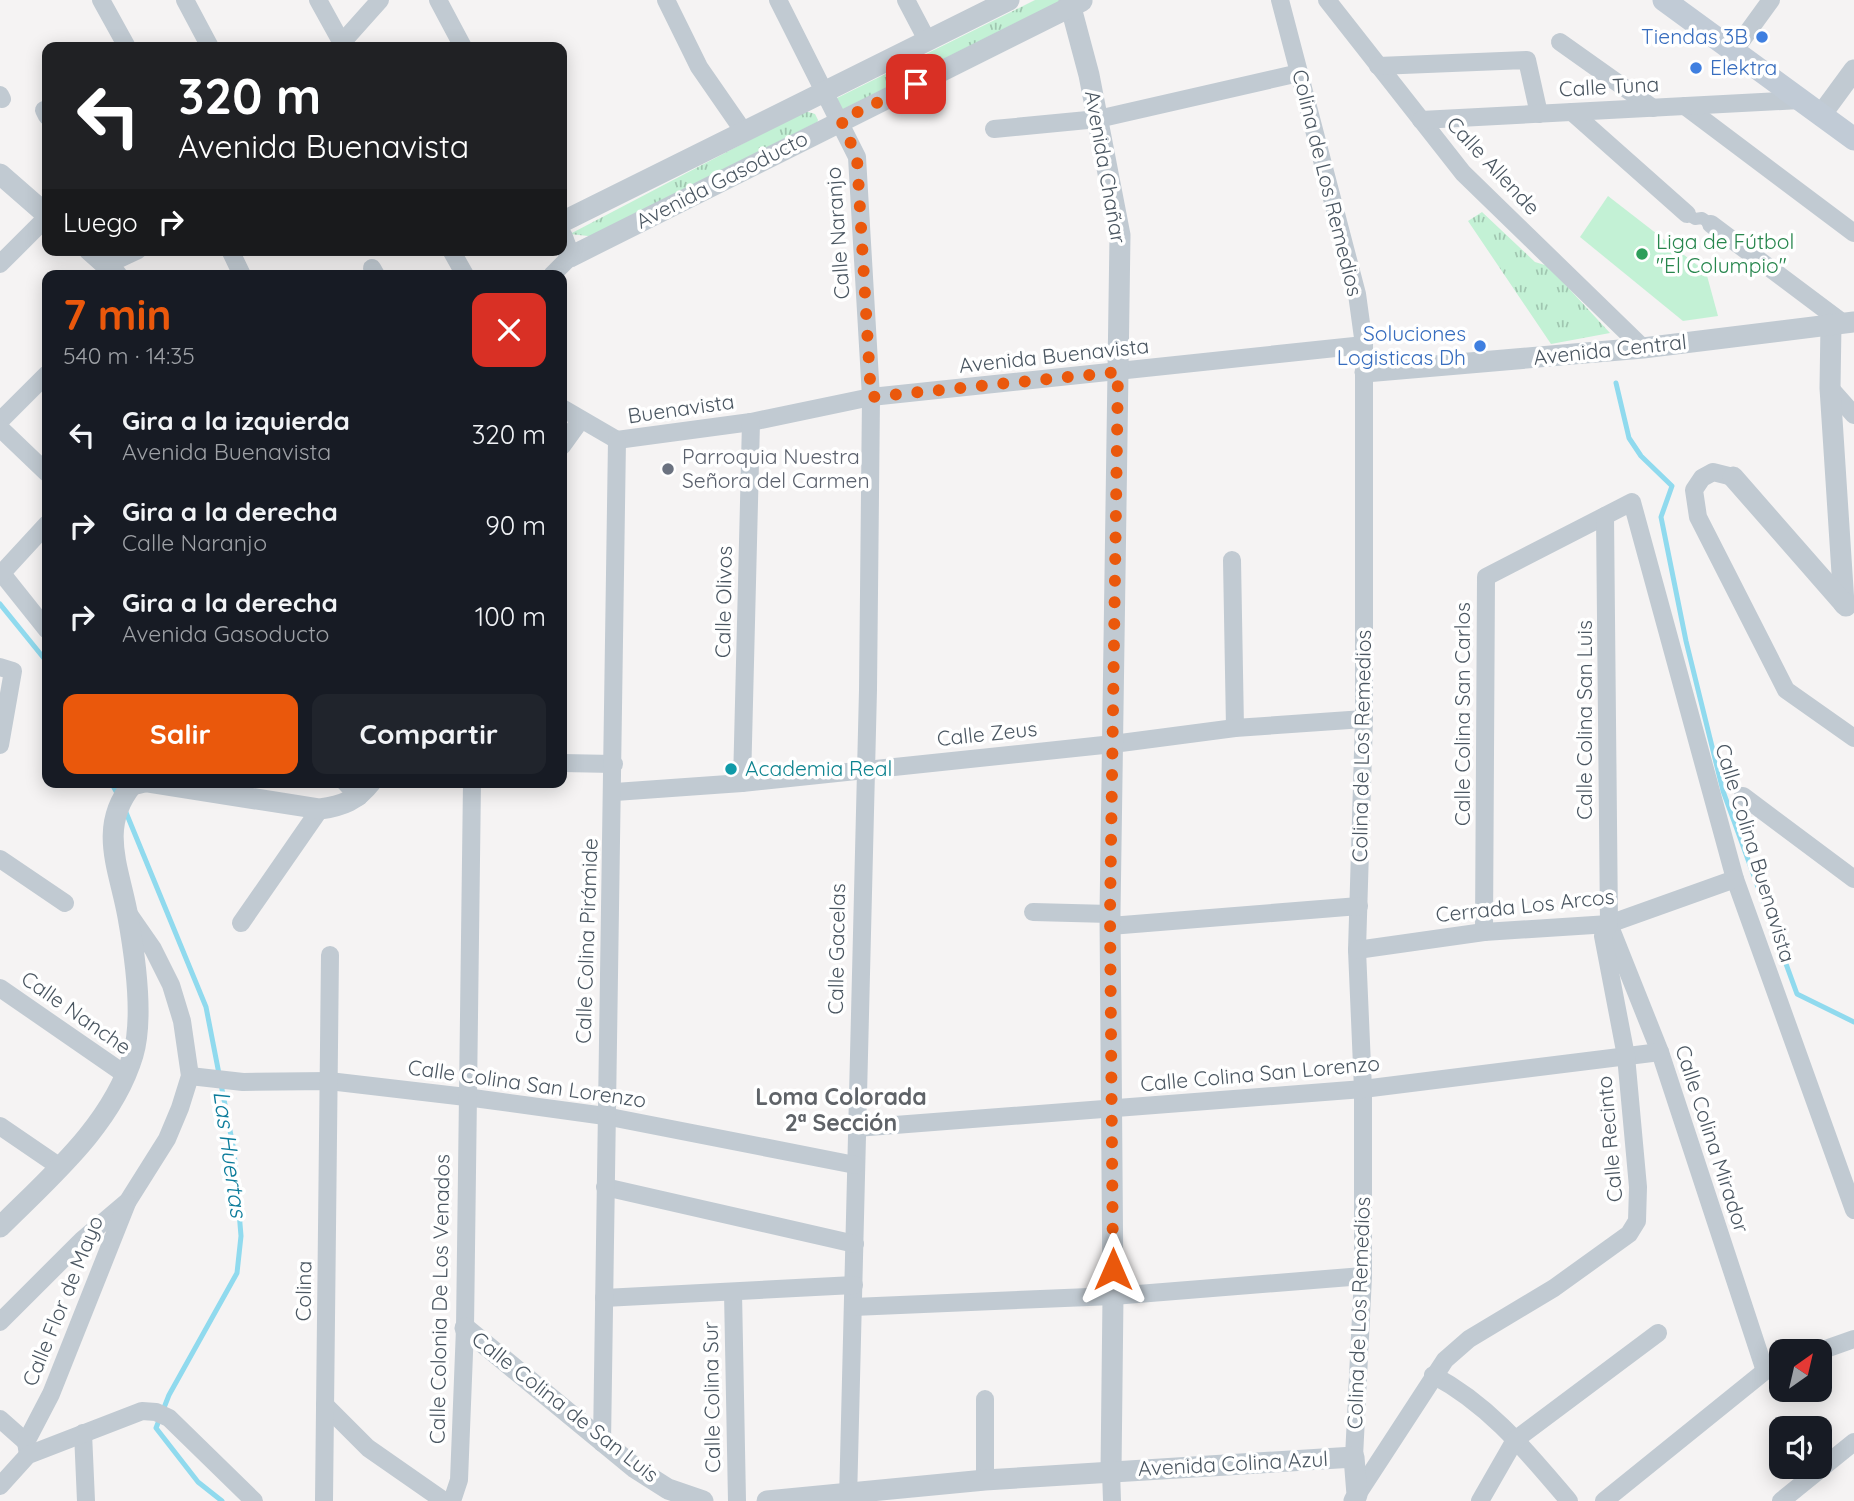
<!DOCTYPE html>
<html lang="es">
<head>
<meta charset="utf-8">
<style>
	:root { --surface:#171b24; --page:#20242c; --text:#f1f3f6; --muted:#9ea1a6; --accent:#ea580c }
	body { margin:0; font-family:Quicksand,sans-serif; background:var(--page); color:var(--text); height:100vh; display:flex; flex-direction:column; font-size:26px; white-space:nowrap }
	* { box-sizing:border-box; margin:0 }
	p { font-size:23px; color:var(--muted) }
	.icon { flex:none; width:38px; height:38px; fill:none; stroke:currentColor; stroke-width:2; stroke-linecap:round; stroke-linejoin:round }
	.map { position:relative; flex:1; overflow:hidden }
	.sheet { position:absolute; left:42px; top:270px; width:525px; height:518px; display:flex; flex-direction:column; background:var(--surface); border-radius:14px; box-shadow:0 4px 18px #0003 }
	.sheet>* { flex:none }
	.banner { position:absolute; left:42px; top:42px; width:525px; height:214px; border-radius:14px; box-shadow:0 4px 18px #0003; background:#202124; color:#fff; overflow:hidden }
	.needle { width:46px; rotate:34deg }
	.buttons { position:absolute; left:1769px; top:1339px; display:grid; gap:14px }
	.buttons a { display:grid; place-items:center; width:63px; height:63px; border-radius:14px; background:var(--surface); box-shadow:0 4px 18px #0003; font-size:35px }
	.pin { position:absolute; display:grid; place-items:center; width:60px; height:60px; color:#fff; margin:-30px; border-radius:14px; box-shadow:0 4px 10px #0006 }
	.me { position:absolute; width:77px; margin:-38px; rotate:0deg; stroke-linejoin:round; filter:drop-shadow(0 0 5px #0008) }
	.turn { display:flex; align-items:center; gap:24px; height:147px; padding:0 21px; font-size:32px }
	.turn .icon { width:91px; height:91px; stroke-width:2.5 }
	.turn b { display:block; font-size:49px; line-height:60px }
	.then { display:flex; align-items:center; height:66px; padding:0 21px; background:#0003; gap:14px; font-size:26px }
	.round { display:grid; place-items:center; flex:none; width:74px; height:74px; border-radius:14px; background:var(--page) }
	.head { display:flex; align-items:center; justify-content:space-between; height:119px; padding:0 21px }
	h1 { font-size:42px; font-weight:800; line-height:52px; color:var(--accent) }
	.action { display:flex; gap:14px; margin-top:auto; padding:14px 21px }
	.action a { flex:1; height:80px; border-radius:14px; background:var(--accent); color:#fff; font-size:28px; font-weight:800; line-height:80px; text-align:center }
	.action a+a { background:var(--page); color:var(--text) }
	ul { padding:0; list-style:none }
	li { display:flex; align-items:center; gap:21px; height:91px; padding:0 21px }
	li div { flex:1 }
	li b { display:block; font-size:26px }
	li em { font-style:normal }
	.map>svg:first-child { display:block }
	.grass { fill:url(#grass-tufts) }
	.pitch { fill:#c3f1d5 }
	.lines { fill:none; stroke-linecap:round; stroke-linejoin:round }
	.stream { stroke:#90daee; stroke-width:5 }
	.pedestrian { stroke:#c1cad2; stroke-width:12 }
	.minor { stroke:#c1cad2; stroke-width:18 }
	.tertiary { stroke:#c1cad2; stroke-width:21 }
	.secondary { stroke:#c1cbd6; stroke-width:23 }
	.route { stroke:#ea580c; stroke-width:12; stroke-dasharray:0 21.6 }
	.shop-dot { fill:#3f7fe0; stroke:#fff; stroke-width:2.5 }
	.leisure-dot { fill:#2e9e5b; stroke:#fff; stroke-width:2.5 }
	.worship-dot { fill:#6b7280; stroke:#fff; stroke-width:2.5 }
	.culture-dot { fill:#0f9aa8; stroke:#fff; stroke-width:2.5 }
	.labels { text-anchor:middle; stroke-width:7; stroke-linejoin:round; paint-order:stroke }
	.shop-label { font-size:21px; fill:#366cbe; stroke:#fff; text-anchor:end }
	.street-label { font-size:21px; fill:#4a5661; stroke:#fff }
	.leisure-label { font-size:21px; fill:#27864d; stroke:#fff; text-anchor:start }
	.worship-label { font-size:21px; fill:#5b616d; stroke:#fff; text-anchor:start }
	.culture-label { font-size:21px; fill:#0d838f; stroke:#fff; text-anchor:start }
	.neighbourhood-label { font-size:23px; font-weight:bold; fill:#5f6368; stroke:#fff }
	.water-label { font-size:23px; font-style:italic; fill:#0c7c9b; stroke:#fff }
</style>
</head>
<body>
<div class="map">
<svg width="1854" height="1501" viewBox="0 0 1854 1501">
	<defs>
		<pattern id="grass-tufts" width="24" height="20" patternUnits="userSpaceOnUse" patternTransform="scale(1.75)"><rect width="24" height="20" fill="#c3f1d5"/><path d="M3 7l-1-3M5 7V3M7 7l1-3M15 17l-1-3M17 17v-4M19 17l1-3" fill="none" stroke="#a0c6b0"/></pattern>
	</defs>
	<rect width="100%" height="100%" fill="#f5f3f3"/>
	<!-- grass -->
	<g class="grass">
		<polygon points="1035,0 1059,0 1060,5 841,113 835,99"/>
		<polygon points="805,111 815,114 818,120 816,127 597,237 570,234"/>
		<polygon points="1482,212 1535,262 1548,266 1610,333 1551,344 1468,221"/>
	</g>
	<!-- pitch -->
	<polygon class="pitch" points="1608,196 1706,272 1718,316 1683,321 1580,237"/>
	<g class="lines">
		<!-- stream -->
		<g class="stream">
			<polyline points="1616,383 1629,438 1641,456 1672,486 1661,517 1686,641 1723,791 1797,994 1854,1022"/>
			<polyline points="0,604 47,662"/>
			<polyline points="111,782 118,795"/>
			<polyline points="125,810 206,1007 234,1151 241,1236 237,1273 169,1395 156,1428 198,1482 222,1501"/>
		</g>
		<!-- pedestrian -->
		<polyline class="pedestrian" points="1687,214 1695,219 1702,218 1711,224"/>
		<!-- minor -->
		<g class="minor">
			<polyline points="101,0 127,47"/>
			<polyline points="185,0 210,47"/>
			<polyline points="318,0 344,47"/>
			<polyline points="438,0 463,47"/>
			<polyline points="666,0 699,67 744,132"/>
			<polyline points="778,0 857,157 871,397 868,690 848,1501"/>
			<polyline points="906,0 927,40"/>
			<polyline points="1280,0 1357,294 1364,345 1364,719 1357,950 1363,1089 1363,1276 1354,1457"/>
			<polyline points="1327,0 1463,173 1643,348"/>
			<polyline points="1560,42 1653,108"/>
			<polyline points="338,47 380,0"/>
			<polyline points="1734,51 1771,0"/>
			<polyline points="1378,66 1527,60 1539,114"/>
			<polyline points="0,95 2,99"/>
			<polyline points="1685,106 1854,233"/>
			<polyline points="44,110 47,116"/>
			<polyline points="1572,112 1687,214"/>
			<polyline points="1421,120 1800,100"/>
			<polyline points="994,129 1098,119 1299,73"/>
			<polyline points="1711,224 1843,323"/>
			<polyline points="230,250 242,275"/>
			<polyline points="451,250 465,275"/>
			<polyline points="0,264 47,217"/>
			<polyline points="106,265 138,250"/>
			<polyline points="372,268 376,275"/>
			<polyline points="552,275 570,257"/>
			<polyline points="1830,388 1854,415"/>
			<polyline points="562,408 617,440"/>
			<polyline points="0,421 47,374"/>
			<polyline points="0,428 47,473"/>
			<polyline points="617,440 751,422 871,397 1364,345"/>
			<polyline points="562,446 580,421"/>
			<polyline points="1733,477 1713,472 1702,478 1694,490 1698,517 1786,690 1854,738"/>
			<polyline points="1232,560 1235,728"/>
			<polyline points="0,571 47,630"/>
			<polyline points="2,573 47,524"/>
			<polyline points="0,667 13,671 0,745"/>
			<polyline points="562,763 614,764"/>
			<polyline points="345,782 359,797"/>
			<polyline points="742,783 751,422"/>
			<polyline points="615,792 742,783 1113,744 1235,728 1364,719"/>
			<polyline points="1743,796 1854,879"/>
			<polyline points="0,859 65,903"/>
			<polyline points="1033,912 1110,914"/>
			<polyline points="241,923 320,809"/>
			<polyline points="1609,924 1660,1052 1765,1371"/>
			<polyline points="1110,926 1359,906"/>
			<polyline points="1484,932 1486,577 1632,502 1735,879 1854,1210"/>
			<polyline points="1357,950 1484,932 1609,924 1735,879"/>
			<polyline points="0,988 126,1075"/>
			<polyline points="190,1076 243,1082 329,1081 466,1097 605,1116 855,1165"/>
			<polyline points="0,1126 60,1167"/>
			<polyline points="856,1128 1363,1089 1660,1052"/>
			<polyline points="605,1187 855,1244"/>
			<polyline points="733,1292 737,1501"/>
			<polyline points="604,1298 854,1285"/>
			<polyline points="853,1307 1113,1296 1363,1276"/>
			<polyline points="0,1322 82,1240 128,1201 167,1139 180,1108 190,1076 182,1021 171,985 153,949 128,913"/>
			<polyline points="1820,1351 1854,1339"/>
			<path d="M 1433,1375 C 1490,1405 1528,1453 1569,1501"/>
			<polyline points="325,1405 368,1448 444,1501"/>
			<polyline points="0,1419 26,1442"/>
			<polyline points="83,1433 86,1501"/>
			<path d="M 602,1443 C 607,1108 614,774 617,440"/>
			<polyline points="28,1455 26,1442 51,1394 127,1203"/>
			<polyline points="1111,1471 1112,1501"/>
			<polyline points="985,1480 985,1399"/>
			<polyline points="0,1486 28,1455 142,1411 156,1412 169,1418 254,1501"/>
			<polyline points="1357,1495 1445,1360 1469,1339 1554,1288 1629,1234 1637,1221 1638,1187 1626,1056 1603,936 1609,924 1605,516"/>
			<polyline points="324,1501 330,955"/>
			<polyline points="452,1501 459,1480 465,1328 472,782"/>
			<polyline points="1480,1501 1515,1440 1658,1333"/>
			<polyline points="1604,1501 1765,1371 1782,1365"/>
			<polyline points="1781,1501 1854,1442"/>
		</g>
		<!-- tertiary -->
		<g class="tertiary">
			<polyline points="1069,0 1089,75 1120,235 1110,914 1113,1296 1111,1471"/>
			<polyline points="1821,115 1854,70"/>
			<polyline points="0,174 47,215"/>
			<polyline points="562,222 1009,0"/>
			<polyline points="562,236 570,257 1082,1"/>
			<polyline points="89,250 117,275"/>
			<polyline points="1831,324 1830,388 1844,604"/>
			<polyline points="1365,372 1643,348 1854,322"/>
			<polyline points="1733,477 1846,606"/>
			<path d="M 147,782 L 320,809 C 343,806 357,800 371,782"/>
			<path d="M 0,1227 C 50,1177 112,1125 133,1055 C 144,1018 135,956 128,917 C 120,870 97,828 132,785 L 144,782"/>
			<polyline points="465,1328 635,1468 668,1489 703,1501"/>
			<polyline points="767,1501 985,1480 1354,1457 1357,1495 1354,1501"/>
		</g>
		<!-- secondary -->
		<polyline class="secondary" points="1664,0 1854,139"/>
	</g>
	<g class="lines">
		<!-- route -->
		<polyline class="route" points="916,84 841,120 857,158 871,397 1118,372 1110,914 1113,1269"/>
	</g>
	<!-- markers -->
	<g class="shop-dot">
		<circle cx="1762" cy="37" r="7"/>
		<circle cx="1696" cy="68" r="7"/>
		<circle cx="1480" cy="346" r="7"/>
	</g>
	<circle class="leisure-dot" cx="1642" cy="254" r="7"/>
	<circle class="worship-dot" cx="668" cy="469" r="7"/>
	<circle class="culture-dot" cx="731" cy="769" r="7"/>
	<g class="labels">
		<!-- shop labels -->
		<g class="shop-label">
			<text x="1748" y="44">Tiendas 3B</text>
			<text x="1710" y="75" text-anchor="start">Elektra</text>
			<text x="1466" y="341">Soluciones<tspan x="1466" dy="24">Logisticas Dh</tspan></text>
		</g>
		<!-- street labels -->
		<g class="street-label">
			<text transform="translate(1609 87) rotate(-3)" y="7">Calle Tuna</text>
			<text transform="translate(1493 166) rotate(47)" y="7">Calle Allende</text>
			<text transform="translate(1105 167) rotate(80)" y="7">Avenida Chañar</text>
			<text transform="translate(722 180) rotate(-27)" y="7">Avenida Gasoducto</text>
			<text transform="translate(1327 183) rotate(76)" y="7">Colina de Los Remedios</text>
			<text transform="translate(838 233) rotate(-94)" y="7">Calle Naranjo</text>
			<text transform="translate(1610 350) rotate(-6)" y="7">Avenida Central</text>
			<text transform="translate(1054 356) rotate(-6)" y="7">Avenida Buenavista</text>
			<text transform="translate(681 409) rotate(-8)" y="7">Buenavista</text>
			<text transform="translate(724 602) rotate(-89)" y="7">Calle Olivos</text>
			<text transform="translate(1463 714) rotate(-90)" y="7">Calle Colina San Carlos</text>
			<text transform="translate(1585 720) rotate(-90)" y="7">Calle Colina San Luis</text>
			<text transform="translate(987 734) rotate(-6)" y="7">Calle Zeus</text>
			<text transform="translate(1362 746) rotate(-89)" y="7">Colina de Los Remedios</text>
			<text transform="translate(1755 853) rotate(73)" y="7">Calle Colina Buenavista</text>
			<text transform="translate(1525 906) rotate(-6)" y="7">Cerrada Los Arcos</text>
			<text transform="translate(587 941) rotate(-88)" y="7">Calle Colina Pirámide</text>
			<text transform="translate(837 949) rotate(-89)" y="7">Calle Gacelas</text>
			<text transform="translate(76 1013) rotate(35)" y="7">Calle Nanche</text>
			<text transform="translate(1260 1074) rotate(-5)" y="7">Calle Colina San Lorenzo</text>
			<text transform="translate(527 1084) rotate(8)" y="7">Calle Colina San Lorenzo</text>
			<text transform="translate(1610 1139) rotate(-95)" y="7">Calle Recinto</text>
			<text transform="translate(1712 1139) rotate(72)" y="7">Calle Colina Mirador</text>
			<text transform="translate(304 1291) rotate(-89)" y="7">Colina</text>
			<text transform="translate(440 1299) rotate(-89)" y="7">Calle Colonia De Los Venados</text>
			<text transform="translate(63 1301) rotate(-68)" y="7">Calle Flor de Mayo</text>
			<text transform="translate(1359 1313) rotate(-88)" y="7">Colina de Los Remedios</text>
			<text transform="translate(712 1397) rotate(-91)" y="7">Calle Colina Sur</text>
			<text transform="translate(565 1407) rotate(38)" y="7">Calle Colina de San Luis</text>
			<text transform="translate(1233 1464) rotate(-3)" y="7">Avenida Colina Azul</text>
		</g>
		<!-- leisure labels -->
		<g class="leisure-label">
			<text x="1656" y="249">Liga de Fútbol<tspan x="1656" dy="24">"El Columpio"</tspan></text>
		</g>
		<!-- worship labels -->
		<g class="worship-label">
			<text x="682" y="464">Parroquia Nuestra<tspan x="682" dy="24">Señora del Carmen</tspan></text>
		</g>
		<!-- culture labels -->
		<g class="culture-label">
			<text x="745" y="776">Academia Real</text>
		</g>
		<!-- neighbourhood labels -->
		<g class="neighbourhood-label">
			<text x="841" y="1105">Loma Colorada<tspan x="841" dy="26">2ª Sección</tspan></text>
		</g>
		<!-- water labels -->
		<g class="water-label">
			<text transform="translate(230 1154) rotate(82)" y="8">Las Huertas</text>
		</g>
	</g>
</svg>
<div class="buttons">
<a><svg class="needle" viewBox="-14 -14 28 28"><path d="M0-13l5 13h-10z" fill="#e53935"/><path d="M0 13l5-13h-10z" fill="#9ea1a6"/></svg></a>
<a><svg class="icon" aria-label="sound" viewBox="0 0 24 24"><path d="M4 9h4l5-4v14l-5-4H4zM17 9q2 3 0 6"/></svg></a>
</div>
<div class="pin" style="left:916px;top:84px;background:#d93025"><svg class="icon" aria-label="arrive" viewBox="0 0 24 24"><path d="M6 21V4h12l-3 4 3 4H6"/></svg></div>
<svg class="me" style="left:1113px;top:1269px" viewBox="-20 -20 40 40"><path d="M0-17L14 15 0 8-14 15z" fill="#ea580c" stroke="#fff" stroke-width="4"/></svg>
<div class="banner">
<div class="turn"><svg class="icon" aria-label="left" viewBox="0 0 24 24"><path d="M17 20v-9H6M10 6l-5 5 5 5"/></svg><div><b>320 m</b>Avenida Buenavista</div></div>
<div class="then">Luego<svg class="icon" aria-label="right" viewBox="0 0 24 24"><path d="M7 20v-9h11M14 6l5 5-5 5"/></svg></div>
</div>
<section class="sheet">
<div class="head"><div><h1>7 min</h1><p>540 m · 14:35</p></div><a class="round" style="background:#d93025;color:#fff"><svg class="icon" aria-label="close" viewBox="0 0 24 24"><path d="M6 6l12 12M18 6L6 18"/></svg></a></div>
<ul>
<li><svg class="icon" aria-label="left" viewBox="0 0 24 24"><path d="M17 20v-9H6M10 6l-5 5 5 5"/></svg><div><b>Gira a la izquierda</b><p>Avenida Buenavista</p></div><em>320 m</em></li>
<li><svg class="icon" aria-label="right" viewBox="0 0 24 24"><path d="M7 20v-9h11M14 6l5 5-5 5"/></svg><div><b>Gira a la derecha</b><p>Calle Naranjo</p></div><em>90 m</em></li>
<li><svg class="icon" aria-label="right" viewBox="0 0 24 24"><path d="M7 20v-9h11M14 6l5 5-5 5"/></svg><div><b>Gira a la derecha</b><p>Avenida Gasoducto</p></div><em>100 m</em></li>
</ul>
<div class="action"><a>Salir</a><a>Compartir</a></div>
</section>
</div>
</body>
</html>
